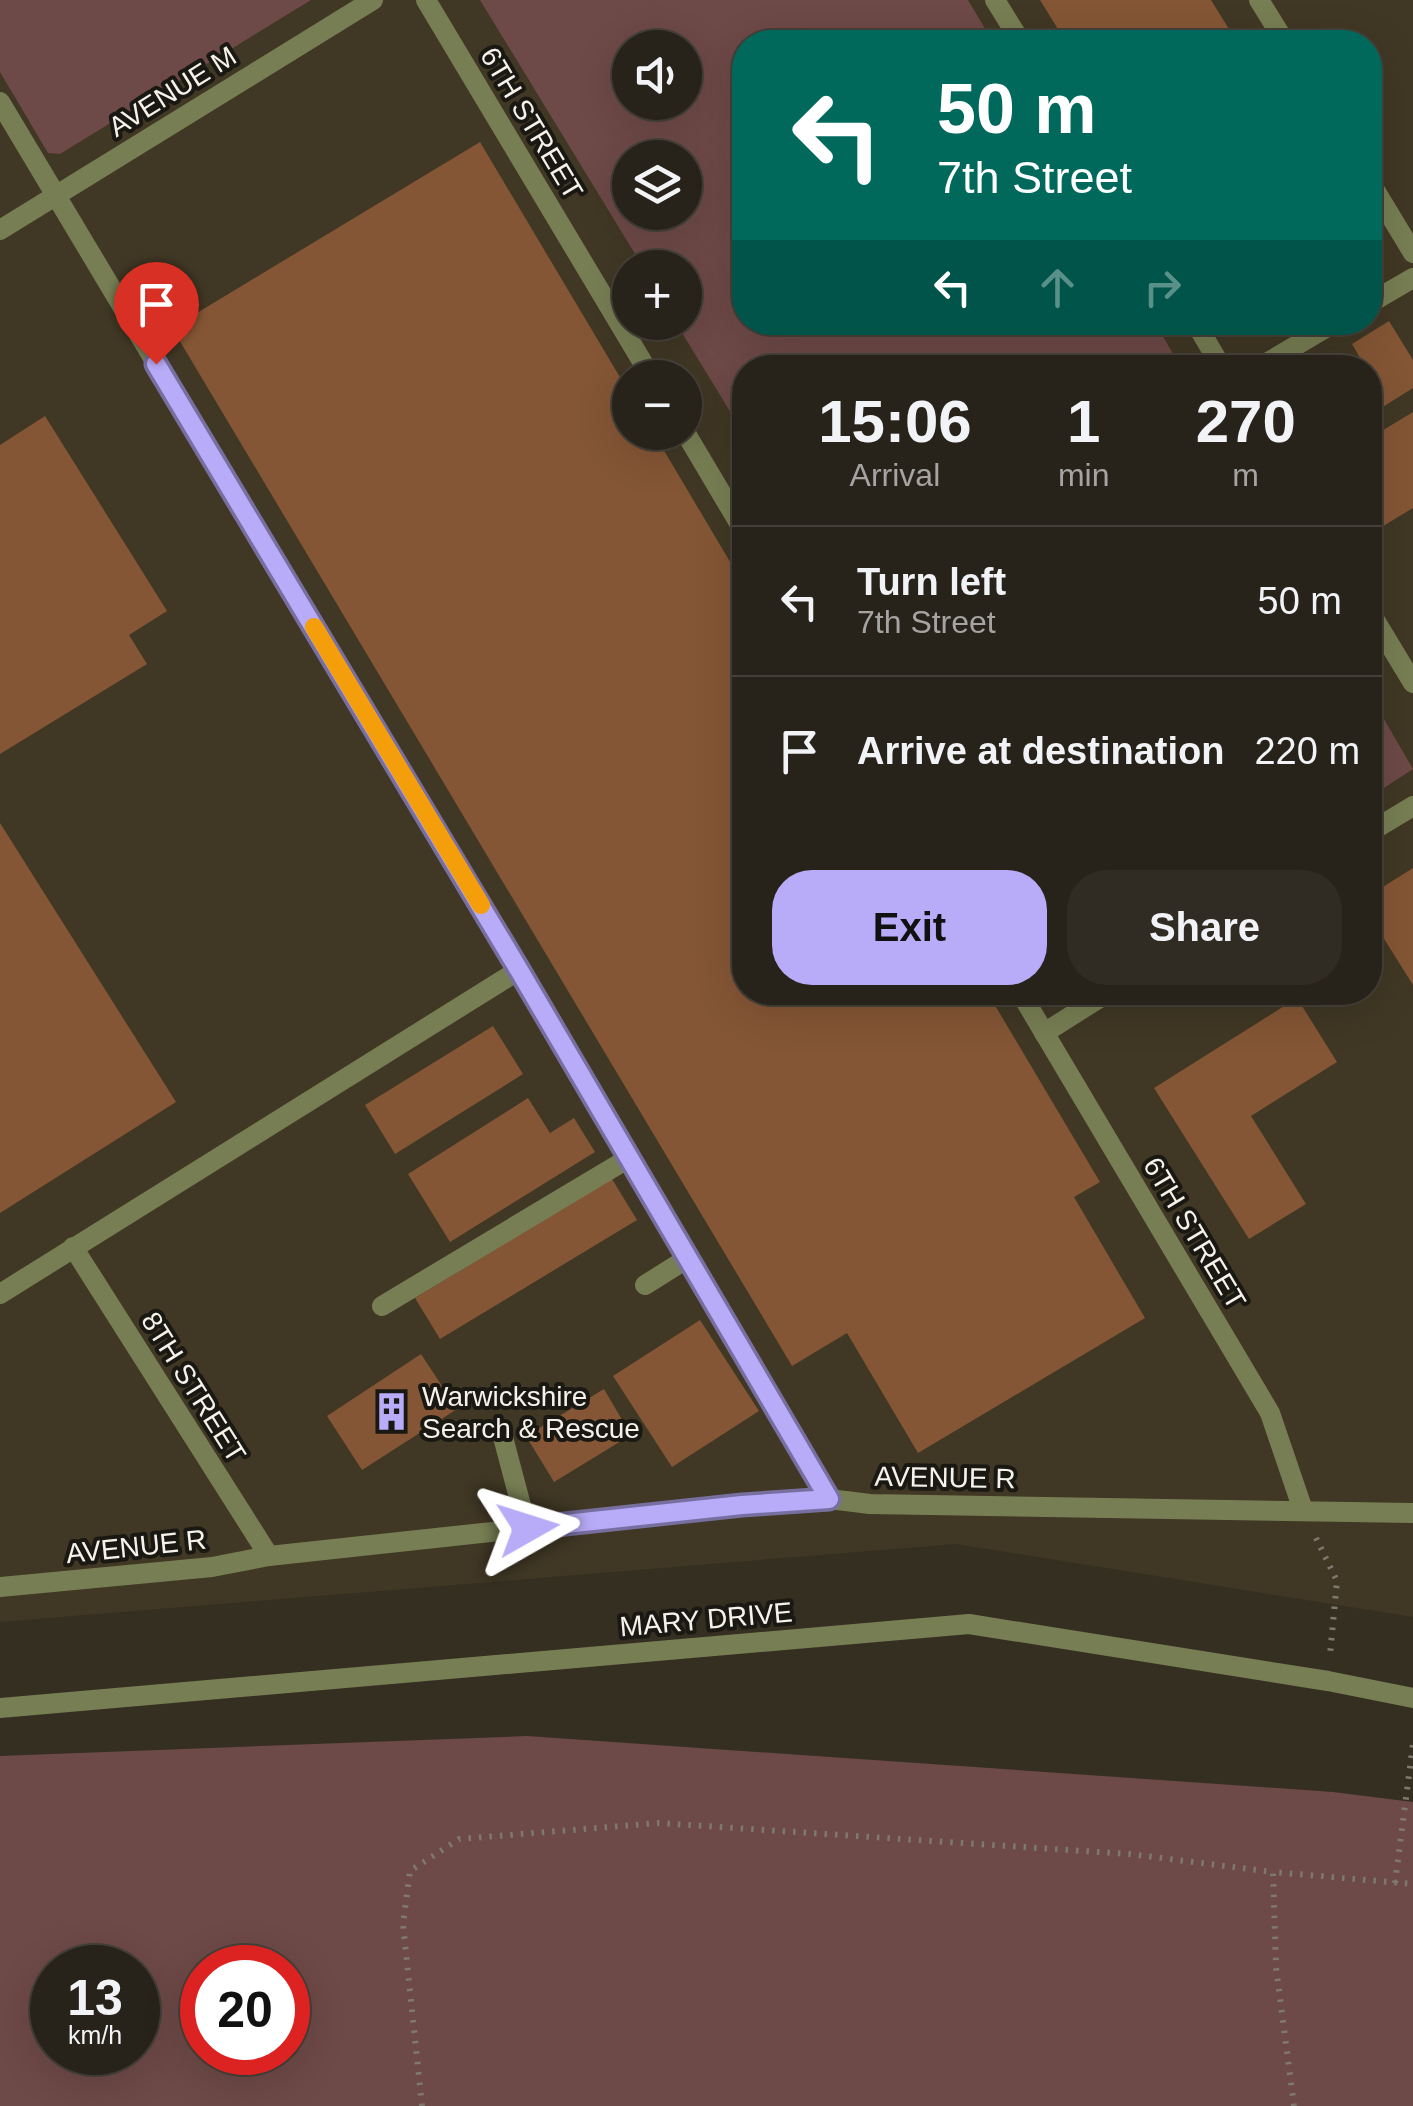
<!DOCTYPE html>
<html lang="en">
<head>
<meta charset="utf-8">
<style>
	:root { --surface:#28231a; --page:#302b23; --text:#f1f3f6; --muted:#a5a4a2; --line:#444039; --accent:#b8abf7 }
	body { margin:0; font-family:Helvetica,sans-serif; background:var(--page); color:var(--text); height:100vh; display:flex; flex-direction:column; font-size:38px; white-space:nowrap }
	* { box-sizing:border-box; margin:0 }
	p { font-size:32px; color:var(--muted) }
	.icon { flex:none; width:55px; height:55px; fill:none; stroke:currentColor; stroke-width:2; stroke-linecap:round; stroke-linejoin:round }
	.map { position:relative; flex:1; overflow:hidden }
	.sheet { position:absolute; left:732px; top:355px; width:650px; height:650px; display:flex; flex-direction:column; background:var(--surface); border-radius:40px; box-shadow:0 10px 40px #0002,0 0 0 2px var(--line) }
	.sheet>* { flex:none }
	.guide { position:absolute; left:732px; top:30px; width:650px; height:305px; border-radius:40px; box-shadow:0 10px 40px #0002,0 0 0 2px var(--line); background:#00695c; color:#fff; overflow:hidden }
	.tools { position:absolute; left:612px; top:30px; display:grid; gap:20px }
	.tools a { display:grid; place-items:center; width:90px; height:90px; border-radius:50%; background:var(--surface); box-shadow:0 10px 40px #0002,0 0 0 2px var(--line); font-size:50px }
	.speed { position:absolute; left:30px; top:1945px; display:flex; gap:20px; font-size:50px; font-weight:700; text-align:center }
	.speed>* { display:grid; place-content:center; width:130px; height:130px; border-radius:50%; background:var(--surface); box-shadow:0 10px 40px #0002,0 0 0 2px var(--line); line-height:1 }
	.speed small { font-size:25px; font-weight:400 }
	.speed .limit { border:15px solid #d22; background:#fff; color:#111 }
	.pin { position:absolute; display:grid; place-items:center; width:85px; height:85px; color:#fff; margin:-102px -42px; border-radius:50% 50% 50% 0; rotate:-45deg; box-shadow:0 0 10px #0007 }
	.pin .icon { rotate:45deg }
	.me { position:absolute; width:110px; margin:-55px; rotate:84deg; stroke-linejoin:round; filter:drop-shadow(0 0 8px #0008) }
	.turn { display:flex; align-items:center; gap:35px; height:210px; padding:0 40px; font-size:45px }
	.turn .icon { width:130px; height:130px; stroke-width:2.5 }
	.turn b { display:block; font-size:70px; line-height:85px }
	.lanes { display:flex; align-items:center; height:95px; padding:0 40px; background:#0003; justify-content:center; gap:50px; direction:ltr }
	.lanes .off { opacity:.35 }
	.eta { display:flex; justify-content:space-evenly; align-items:center; height:170px; text-align:center }
	.eta b { font-size:60px; font-weight:800; line-height:70px }
	.button { display:flex; gap:20px; margin-top:auto; padding:20px 40px }
	.button a { flex:1; height:115px; border-radius:40px; background:var(--accent); color:#111; font-size:40px; font-weight:800; line-height:115px; text-align:center }
	.button a+a { background:var(--page); color:var(--text) }
	ul { padding:0; list-style:none }
	li { display:flex; align-items:center; gap:30px; height:150px; padding:0 40px; border-top:2px solid var(--line) }
	li div { flex:1 }
	li b { display:block; font-size:38px }
	li em { font-style:normal }
	.map>svg:first-child { display:block }
	.built { fill:#403724; fill-rule:evenodd }
	.green { fill:#6d4947; fill-rule:evenodd }
	.building { fill:#845635 }
	.lines { fill:none; stroke-linecap:round; stroke-linejoin:round }
	.path { stroke:#7e796e; stroke-width:6; stroke-dasharray:2.5 8; stroke-linecap:butt }
	.service { stroke:#777e53; stroke-width:20 }
	.route-casing { stroke:#786fa1; stroke-width:25 }
	.route { stroke:#b8abf7; stroke-width:18 }
	.slow { stroke:#f59e0b; stroke-width:18 }
	.labels { text-anchor:middle; stroke-width:8; stroke-linejoin:round; paint-order:stroke }
	.street-label { font-size:28px; fill:#f6f2ea; stroke:#1a1812 }
	.poi-label { font-size:28px; fill:#f6f2ea; stroke:#1a1812; text-anchor:start }
</style>
</head>
<body>
<div class="map">
<svg width="1413" height="2106" viewBox="0 0 1413 2106">
	<rect width="100%" height="100%" fill="#352f22"/>
	<!-- built -->
	<path class="built" d="M 0,0 L 1413,0 L 1413,1617 L 956,1544 L 0,1622 ZM 745,42 L 1370,42 L 1370,322 L 745,322 ZM 630,48 L 685,48 L 685,102 L 630,102 ZM 630,158 L 685,158 L 685,212 L 630,212 ZM 630,268 L 685,268 L 685,322 L 630,322 ZM 745,368 L 1370,368 L 1370,992 L 745,992 ZM 630,378 L 685,378 L 685,432 L 630,432 Z"/>
	<!-- green -->
	<g class="green">
		<polygon points="0,0 311,0 60,154 48,153 0,72"/>
		<path d="M 480,0 L 968,0 L 993,42 L 745,42 L 745,322 L 1155,323 L 1181,367 L 745,368 L 745,436 L 676,323 L 685,322 L 685,268 L 643,267 ZM 630,48 L 685,48 L 685,102 L 630,102 ZM 630,158 L 685,158 L 685,212 L 630,212 Z"/>
		<polygon points="1370,695 1413,769 1370,797"/>
		<path d="M 527,1736 L 1333,1792 L 1413,1802 L 1413,2106 L 0,2106 L 0,1756 ZM 52,1968 L 138,1968 L 138,2052 L 52,2052 ZM 202,1968 L 288,1968 L 288,2052 L 202,2052 Z"/>
	</g>
	<!-- building -->
	<g class="building">
		<polygon points="1040,0 1211,0 1237,42 1066,42"/>
		<polygon points="480,142 630,394 630,432 653,432 745,587 745,992 987,992 1100,1182 1074,1197 1145,1318 918,1453 847,1333 792,1366 172,328"/>
		<polygon points="1389,321 1413,360 1413,388 1370,415 1370,368 1366,368 1352,344"/>
		<polygon points="1413,412 1413,508 1370,534 1370,438"/>
		<polygon points="45,416 167,611 129,635 147,664 0,754 0,445"/>
		<polygon points="0,823 176,1102 0,1213"/>
		<polygon points="1413,868 1413,985 1371,918 1379,913 1370,899 1370,895"/>
		<polygon points="1297,998 1337,1062 1251,1116 1306,1204 1249,1239 1154,1088"/>
		<polygon points="493,1026 523,1074 395,1154 365,1105"/>
		<polygon points="528,1098 550,1133 574,1118 595,1152 450,1242 408,1174"/>
		<polygon points="612,1179 637,1220 440,1339 415,1298"/>
		<polygon points="700,1320 759,1411 672,1467 613,1376"/>
		<polygon points="421,1354 457,1409 362,1470 327,1416"/>
		<polygon points="604,1389 631,1435 554,1482 526,1436"/>
	</g>
	<g class="lines">
		<!-- path -->
		<g class="path">
			<polyline points="1316,1538 1337,1581 1330,1655"/>
			<polyline points="1395,1883 1413,1744"/>
			<polyline points="422,2106 403,1924 410,1871 459,1839 659,1823 1129,1854 1273,1872"/>
			<polyline points="1294,2106 1276,1967 1273,1872 1413,1884"/>
		</g>
		<!-- service -->
		<g class="service">
			<polyline points="426,0 652,378"/>
			<polyline points="995,0 1021,42"/>
			<polyline points="1259,0 1285,42"/>
			<polyline points="0,102 519,970 829,1499"/>
			<polyline points="1370,182 1413,253"/>
			<polyline points="0,230 373,0"/>
			<polyline points="1370,303 1413,278"/>
			<polyline points="1195,322 1222,368"/>
			<polyline points="1258,368 1336,322"/>
			<polyline points="685,432 745,533"/>
			<polyline points="1370,612 1413,683"/>
			<polyline points="1370,832 1413,806"/>
			<polyline points="1020,992 1270,1413 1303,1510"/>
			<polyline points="1044,1033 1109,992"/>
			<polyline points="73,1247 269,1556"/>
			<polyline points="645,1285 688,1258"/>
			<polyline points="0,1294 519,970"/>
			<polyline points="382,1306 629,1158"/>
			<polyline points="504,1441 527,1528"/>
			<polyline points="0,1587 212,1567 269,1556 742,1505 829,1499 870,1504 1413,1513"/>
			<polyline points="0,1708 969,1624 1328,1681 1413,1698"/>
		</g>
	</g>
	<g class="lines">
		<defs>
			<polyline id="route" points="156,364 519,970 829,1499 742,1505 528,1528"/>
		</defs>
		<!-- route casing -->
		<use href="#route" class="route-casing"/>
		<!-- route -->
		<use href="#route" class="route"/>
		<!-- slow -->
		<polyline class="slow" points="314,627 481,905"/>
	</g>
	<!-- icons -->
	<defs>
		<symbol id="building-bare" viewBox="-9 -9 18 18"><path d="M-4-6H4V6H1V3H-1V6H-4ZM-2.5-4.3h1.7v1.8h-1.7ZM.8-4.3h1.7v1.8H.8ZM-2.5-1h1.7V.8h-1.7ZM.8-1h1.7V.8H.8Z" fill="#b8abf7" stroke="#1a1812" stroke-width="2.5" paint-order="stroke"/></symbol>
	</defs>
	<g fill-rule="evenodd">
		<use href="#building-bare" x="364" y="1384" width="55" height="55"/>
	</g>
	<g class="labels">
		<!-- street labels -->
		<g class="street-label">
			<text transform="translate(172 91) rotate(-32)" y="10">AVENUE M</text>
			<text transform="translate(532 123) rotate(59)" y="10">6TH STREET</text>
			<text transform="translate(1195 1233) rotate(59)" y="10">6TH STREET</text>
			<text transform="translate(194 1387) rotate(58)" y="10">8TH STREET</text>
			<text transform="translate(945 1477) rotate(1)" y="10">AVENUE R</text>
			<text transform="translate(136 1546) rotate(-6)" y="10">AVENUE R</text>
			<text transform="translate(706 1619) rotate(-5)" y="10">MARY DRIVE</text>
		</g>
		<!-- poi labels -->
		<g class="poi-label">
			<text x="422" y="1406">Warwickshire<tspan x="422" dy="32">Search &amp; Rescue</tspan></text>
		</g>
	</g>
</svg>
<div class="tools">
<a><svg class="icon" aria-label="sound" viewBox="0 0 24 24"><path d="M4 9h4l5-4v14l-5-4H4zM17 9q2 3 0 6"/></svg></a>
<a><svg class="icon" aria-label="layers" viewBox="0 0 24 24"><path d="M12 4l9 5-9 5-9-5zM3 14l9 5 9-5"/></svg></a>
<a>+</a>
<a>−</a>
</div>
<div class="speed"><div>13<small>km/h</small></div><div class="limit">20</div></div>
<div class="pin" style="left:156px;top:364px;background:#d93025"><svg class="icon" aria-label="arrive" viewBox="0 0 24 24"><path d="M6 21V4h12l-3 4 3 4H6"/></svg></div>
<svg class="me" style="left:528px;top:1528px" viewBox="-20 -20 40 40"><path d="M0-17L14 15 0 8-14 15z" fill="#b8abf7" stroke="#fff" stroke-width="4"/></svg>
<div class="guide">
<div class="turn"><svg class="icon" aria-label="left" viewBox="0 0 24 24"><path d="M17 20v-9H6M10 6l-5 5 5 5"/></svg><div><b>50 m</b>7th Street</div></div>
<div class="lanes"><svg class="icon" aria-label="left" viewBox="0 0 24 24"><path d="M17 20v-9H6M10 6l-5 5 5 5"/></svg><svg class="icon off" aria-label="ahead" viewBox="0 0 24 24"><path d="M12 20V5M6 11l6-6 6 6"/></svg><svg class="icon off" aria-label="right" viewBox="0 0 24 24"><path d="M7 20v-9h11M14 6l5 5-5 5"/></svg></div>
</div>
<section class="sheet">
<div class="eta">
<div><b>15:06</b><p>Arrival</p></div>
<div><b>1</b><p>min</p></div>
<div><b>270</b><p>m</p></div>
</div>
<ul>
<li><svg class="icon" aria-label="left" viewBox="0 0 24 24"><path d="M17 20v-9H6M10 6l-5 5 5 5"/></svg><div><b>Turn left</b><p>7th Street</p></div><em>50 m</em></li>
<li><svg class="icon" aria-label="arrive" viewBox="0 0 24 24"><path d="M6 21V4h12l-3 4 3 4H6"/></svg><div><b>Arrive at destination</b></div><em>220 m</em></li>
</ul>
<div class="button"><a>Exit</a><a>Share</a></div>
</section>
</div>
</body>
</html>
